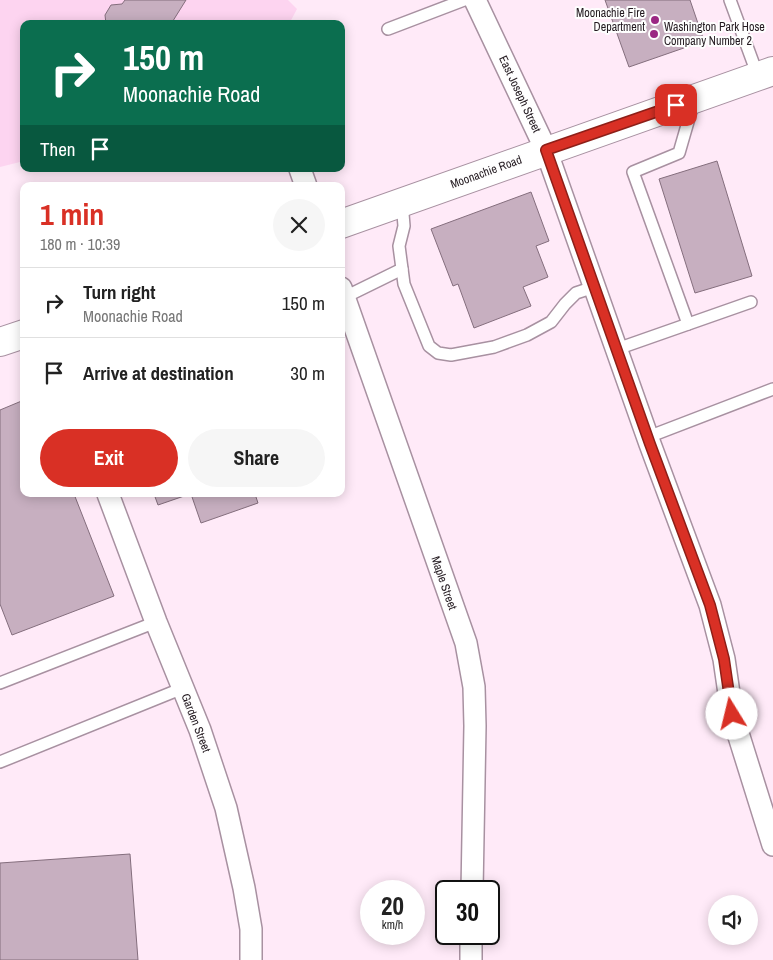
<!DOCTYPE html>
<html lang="en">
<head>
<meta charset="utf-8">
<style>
	:root { --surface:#fff; --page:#f6f6f6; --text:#222; --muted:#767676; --line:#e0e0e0; --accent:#d93025 }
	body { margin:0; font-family:"Archivo Narrow",sans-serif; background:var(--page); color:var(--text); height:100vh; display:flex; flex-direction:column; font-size:19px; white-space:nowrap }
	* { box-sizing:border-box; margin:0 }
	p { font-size:16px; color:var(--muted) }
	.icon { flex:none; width:28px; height:28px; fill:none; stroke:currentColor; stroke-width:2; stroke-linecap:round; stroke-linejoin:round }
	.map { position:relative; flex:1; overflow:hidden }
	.details { position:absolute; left:20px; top:182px; width:325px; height:315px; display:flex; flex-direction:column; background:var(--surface); border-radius:10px; box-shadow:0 2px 12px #0003 }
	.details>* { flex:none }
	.top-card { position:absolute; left:20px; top:20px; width:325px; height:152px; border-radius:10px; box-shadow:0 2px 12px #0003; background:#0b6e4f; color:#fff; overflow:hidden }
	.tools { position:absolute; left:708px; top:895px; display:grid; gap:10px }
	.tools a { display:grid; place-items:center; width:50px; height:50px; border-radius:50%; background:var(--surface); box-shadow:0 2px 12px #0003; font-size:25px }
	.speed { position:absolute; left:360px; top:880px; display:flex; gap:10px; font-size:25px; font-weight:700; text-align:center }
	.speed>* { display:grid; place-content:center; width:65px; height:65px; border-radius:50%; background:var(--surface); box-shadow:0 2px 12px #0003; line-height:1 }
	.speed small { font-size:12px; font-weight:400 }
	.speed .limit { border:2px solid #111; border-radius:8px; background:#fff; color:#111 }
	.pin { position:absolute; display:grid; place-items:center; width:42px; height:42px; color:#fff; margin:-21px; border-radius:10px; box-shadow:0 2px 8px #0006 }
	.me { position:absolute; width:55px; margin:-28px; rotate:351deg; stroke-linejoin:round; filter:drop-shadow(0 0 4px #0008) }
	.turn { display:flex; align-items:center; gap:18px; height:105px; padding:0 20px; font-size:22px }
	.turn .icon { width:65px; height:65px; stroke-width:2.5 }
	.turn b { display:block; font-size:35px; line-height:42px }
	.then { display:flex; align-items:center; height:48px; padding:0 20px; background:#0003; gap:10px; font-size:19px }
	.round { display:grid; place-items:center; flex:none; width:52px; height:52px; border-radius:26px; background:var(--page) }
	.summary { display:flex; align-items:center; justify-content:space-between; height:85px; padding:0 20px }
	h1 { font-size:30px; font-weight:800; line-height:38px; color:var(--accent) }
	.primary-button { display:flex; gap:10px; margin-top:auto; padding:10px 20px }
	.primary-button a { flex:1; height:58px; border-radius:30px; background:var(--accent); color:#fff; font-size:20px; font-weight:800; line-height:58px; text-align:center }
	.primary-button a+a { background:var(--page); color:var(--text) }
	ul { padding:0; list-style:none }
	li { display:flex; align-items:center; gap:15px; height:70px; padding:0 20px; border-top:1px solid var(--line) }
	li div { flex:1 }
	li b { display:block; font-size:19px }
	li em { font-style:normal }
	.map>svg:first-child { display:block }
	.green { fill:#fdd4f0 }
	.building { fill:#c7afc0; stroke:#846e7d }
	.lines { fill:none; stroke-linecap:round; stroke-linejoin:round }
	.service-casing { stroke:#a891a1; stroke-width:14 }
	.minor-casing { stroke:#a891a1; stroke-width:24 }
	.primary-casing { stroke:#a891a1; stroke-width:30 }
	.service { stroke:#fff; stroke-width:11 }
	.minor { stroke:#fff; stroke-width:21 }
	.primary { stroke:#fff; stroke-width:28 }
	.route-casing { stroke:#8d1f18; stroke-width:12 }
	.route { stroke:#d93025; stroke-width:9 }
	.poi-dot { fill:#9b2783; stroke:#fefefe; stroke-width:2 }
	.labels { text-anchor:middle; stroke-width:4; stroke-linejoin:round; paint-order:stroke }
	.poi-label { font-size:12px; fill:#231a20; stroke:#fefefe; text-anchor:end }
	.street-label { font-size:12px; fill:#231a20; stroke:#fefefe }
</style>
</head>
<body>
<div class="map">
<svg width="773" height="960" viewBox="0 0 773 960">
	<rect width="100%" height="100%" fill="#ffeaf8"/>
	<!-- green -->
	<polygon class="green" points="0,0 288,0 297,9 289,24 24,24 24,161 0,167"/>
	<!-- building -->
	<g class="building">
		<polygon points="125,0 186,0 171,24 106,24 105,15 111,5 122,4"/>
		<polygon points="605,0 690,0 704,41 629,67"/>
		<polygon points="717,161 752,276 695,293 659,179"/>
		<polygon points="531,192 549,241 536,246 548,277 523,287 531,306 474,328 458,284 453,286 431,229"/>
		<polygon points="24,400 24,494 74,494 114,596 12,635 0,604 0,410"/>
		<polygon points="154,494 190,494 158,505"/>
		<polygon points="191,494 255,494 258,503 201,523"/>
		<polygon points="130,854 138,960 0,960 0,863"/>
	</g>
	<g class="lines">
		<defs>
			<g id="service">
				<polyline points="730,0 758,76"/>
				<polyline points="388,29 464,0"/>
				<polyline points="402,202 404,226 399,246 404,284 429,346 438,353 451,355 494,347 527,335 551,322 565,304 576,293 594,287"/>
				<polyline points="345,297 402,269"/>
				<polyline points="688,324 633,172 679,153 694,101"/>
				<polyline points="617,349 751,302"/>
				<polyline points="648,437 773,389"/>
				<polyline points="0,683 156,622"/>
				<polyline points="0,762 183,688"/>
			</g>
			<g id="minor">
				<polyline points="475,0 546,150 650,444 710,605 724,659 732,714 773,845"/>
				<polyline points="300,169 306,186"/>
				<polyline points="341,288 466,643 474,687 475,726 472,891"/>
				<polyline points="108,494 156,622 200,730 226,808 244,888 251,929 251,960"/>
				<polyline points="471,960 471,934"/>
			</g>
			<g id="primary">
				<polyline points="341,224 773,71"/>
				<polyline points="0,342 24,334"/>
			</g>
		</defs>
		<!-- service casing -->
		<use href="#service" class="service-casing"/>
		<!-- minor casing -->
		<use href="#minor" class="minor-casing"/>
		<!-- primary casing -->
		<use href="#primary" class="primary-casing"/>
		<!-- service -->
		<use href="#service" class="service"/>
		<!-- minor -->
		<use href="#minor" class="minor"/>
		<!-- primary -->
		<use href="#primary" class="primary"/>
	</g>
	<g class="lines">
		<defs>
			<polyline id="route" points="676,105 546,150 650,444 710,605 724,659 732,714"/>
		</defs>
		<!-- route casing -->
		<use href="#route" class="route-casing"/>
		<!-- route -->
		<use href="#route" class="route"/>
	</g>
	<!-- markers -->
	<g class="poi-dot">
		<circle cx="655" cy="20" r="5"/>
		<circle cx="654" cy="34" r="5"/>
	</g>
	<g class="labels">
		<!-- poi labels -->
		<g class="poi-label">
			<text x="645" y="17">Moonachie Fire<tspan x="645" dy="14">Department</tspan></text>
			<text x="664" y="31" text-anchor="start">Washington Park Hose<tspan x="664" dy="14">Company Number 2</tspan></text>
		</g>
		<!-- street labels -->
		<g class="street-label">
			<text transform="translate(520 94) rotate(65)" y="4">East Joseph Street</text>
			<text transform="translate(486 172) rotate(-20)" y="4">Moonachie Road</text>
			<text transform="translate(444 583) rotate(71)" y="4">Maple Street</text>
			<text transform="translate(196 723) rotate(69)" y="4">Garden Street</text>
		</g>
	</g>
</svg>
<div class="tools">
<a><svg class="icon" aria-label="sound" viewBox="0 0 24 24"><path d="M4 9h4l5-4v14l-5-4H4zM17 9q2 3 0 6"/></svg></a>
</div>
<div class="speed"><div>20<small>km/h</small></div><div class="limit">30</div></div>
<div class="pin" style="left:676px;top:105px;background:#d93025"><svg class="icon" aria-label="arrive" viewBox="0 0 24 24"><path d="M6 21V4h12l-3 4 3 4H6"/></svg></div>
<svg class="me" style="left:732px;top:714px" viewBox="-20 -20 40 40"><circle r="19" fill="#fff"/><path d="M0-13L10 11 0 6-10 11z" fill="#d93025"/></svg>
<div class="top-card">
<div class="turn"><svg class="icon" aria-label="right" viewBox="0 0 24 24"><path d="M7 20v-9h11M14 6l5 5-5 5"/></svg><div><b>150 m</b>Moonachie Road</div></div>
<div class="then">Then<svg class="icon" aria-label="arrive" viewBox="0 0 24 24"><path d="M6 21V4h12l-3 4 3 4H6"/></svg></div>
</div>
<section class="details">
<div class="summary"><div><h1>1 min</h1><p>180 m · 10:39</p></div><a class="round"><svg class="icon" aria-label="close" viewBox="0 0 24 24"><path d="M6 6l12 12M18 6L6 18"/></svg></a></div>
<ul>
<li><svg class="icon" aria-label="right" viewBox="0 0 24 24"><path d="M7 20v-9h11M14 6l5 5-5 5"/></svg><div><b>Turn right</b><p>Moonachie Road</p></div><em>150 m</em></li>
<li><svg class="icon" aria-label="arrive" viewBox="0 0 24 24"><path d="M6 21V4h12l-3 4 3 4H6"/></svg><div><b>Arrive at destination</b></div><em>30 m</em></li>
</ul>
<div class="primary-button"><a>Exit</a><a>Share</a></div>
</section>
</div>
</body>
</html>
